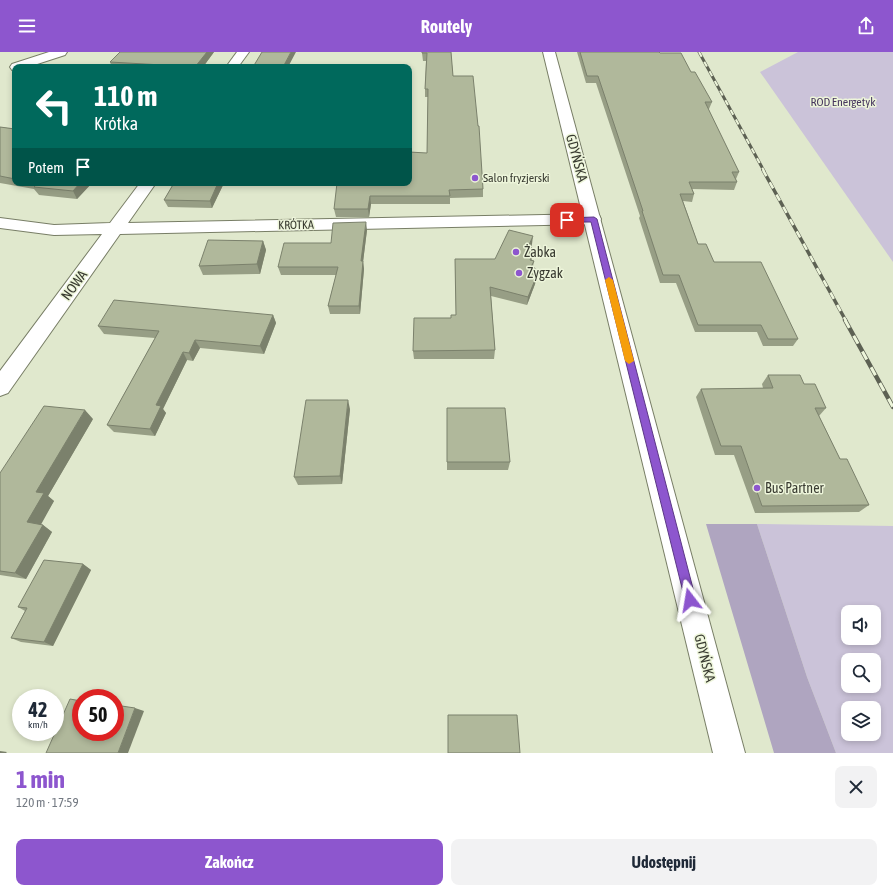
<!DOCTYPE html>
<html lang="pl">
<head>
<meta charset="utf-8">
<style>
	:root { --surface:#fff; --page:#f2f2f3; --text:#1f2937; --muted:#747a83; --accent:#8d56ce }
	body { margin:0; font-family:"Asap Condensed",sans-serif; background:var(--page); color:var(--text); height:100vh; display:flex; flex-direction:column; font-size:15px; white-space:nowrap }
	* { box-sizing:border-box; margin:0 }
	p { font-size:13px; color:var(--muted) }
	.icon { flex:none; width:22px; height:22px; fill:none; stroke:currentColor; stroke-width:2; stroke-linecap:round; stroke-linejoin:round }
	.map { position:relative; height:701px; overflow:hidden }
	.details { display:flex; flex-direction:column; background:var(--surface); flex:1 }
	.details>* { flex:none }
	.top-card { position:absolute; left:12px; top:12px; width:400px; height:122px; border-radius:8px; box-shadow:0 2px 6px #0003; background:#00695c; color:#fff; overflow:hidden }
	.fabs { position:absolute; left:841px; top:553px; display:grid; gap:8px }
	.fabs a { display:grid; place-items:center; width:40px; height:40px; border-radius:8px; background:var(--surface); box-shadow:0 2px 6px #0003; font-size:20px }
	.speed { position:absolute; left:12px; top:637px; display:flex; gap:8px; font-size:20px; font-weight:700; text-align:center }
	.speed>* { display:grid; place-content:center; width:52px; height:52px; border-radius:50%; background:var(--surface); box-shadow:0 2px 6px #0003; line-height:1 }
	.speed small { font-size:10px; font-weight:400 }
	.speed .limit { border:6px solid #d22; background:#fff; color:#111 }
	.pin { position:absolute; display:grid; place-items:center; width:34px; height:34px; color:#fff; margin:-17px; border-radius:8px; box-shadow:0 2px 6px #0006 }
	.me { position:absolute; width:44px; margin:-22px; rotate:346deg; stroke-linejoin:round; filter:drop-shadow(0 0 3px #0008) }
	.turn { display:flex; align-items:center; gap:14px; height:84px; padding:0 16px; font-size:18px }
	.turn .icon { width:52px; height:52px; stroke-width:2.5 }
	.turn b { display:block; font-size:28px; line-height:34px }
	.then { display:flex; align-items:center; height:38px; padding:0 16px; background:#0003; gap:8px; font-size:15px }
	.round { display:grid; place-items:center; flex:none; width:42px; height:42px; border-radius:8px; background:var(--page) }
	.overview { display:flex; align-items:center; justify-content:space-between; height:68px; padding:0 16px }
	h1 { font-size:24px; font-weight:700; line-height:30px; color:var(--accent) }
	.primary-button { display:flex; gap:8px; margin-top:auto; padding:8px 16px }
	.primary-button a { flex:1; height:46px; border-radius:8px; background:var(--accent); color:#fff; font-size:16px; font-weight:700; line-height:46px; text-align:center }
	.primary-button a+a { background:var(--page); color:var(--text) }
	header { display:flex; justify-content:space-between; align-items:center; height:52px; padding:0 16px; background:var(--accent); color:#fff; font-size:18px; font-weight:700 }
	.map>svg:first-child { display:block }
	.green { fill:#cbc3d9; fill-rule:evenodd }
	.forest { fill:#afa5c0 }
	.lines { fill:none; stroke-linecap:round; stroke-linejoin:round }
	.minor-casing { stroke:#787e66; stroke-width:2 }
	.major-casing { stroke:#787e66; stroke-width:2 }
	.minor { fill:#fff; fill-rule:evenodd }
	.major { fill:#fff; fill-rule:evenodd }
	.rail-far2-casing { stroke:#5d6153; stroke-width:3 }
	.rail-far1-casing { stroke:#5d6153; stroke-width:3.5 }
	.rail-casing { stroke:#5d6153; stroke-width:4.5 }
	.rail-far2 { stroke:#edf5da; stroke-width:2; stroke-dasharray:5.5; stroke-linecap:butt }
	.rail-far1 { stroke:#edf5da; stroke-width:2.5; stroke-dasharray:7; stroke-linecap:butt }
	.rail { stroke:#edf5da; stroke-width:3; stroke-dasharray:9; stroke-linecap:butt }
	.wall { fill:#979e85 }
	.shaded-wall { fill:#7b816c }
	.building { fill:#b0b89b; stroke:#7b816c }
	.route { fill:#8d56ce; stroke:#5c3886 }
	.slow { fill:#f59e0b }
	.poi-dot { fill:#8d56ce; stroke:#edf5da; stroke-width:1.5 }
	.labels { text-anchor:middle; stroke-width:3; stroke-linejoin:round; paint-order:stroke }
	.far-park-label { font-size:12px; fill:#46355e; stroke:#edf5da }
	.far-poi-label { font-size:12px; fill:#393b31; stroke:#edf5da; text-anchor:start }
	.far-street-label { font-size:12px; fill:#393b31; stroke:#edf5da }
	.street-label { font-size:14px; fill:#393b31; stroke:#edf5da }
	.poi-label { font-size:14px; fill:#393b31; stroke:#edf5da; text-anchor:start }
</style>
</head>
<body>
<header><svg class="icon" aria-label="menu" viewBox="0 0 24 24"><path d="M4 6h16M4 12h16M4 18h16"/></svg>Routely<svg class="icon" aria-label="share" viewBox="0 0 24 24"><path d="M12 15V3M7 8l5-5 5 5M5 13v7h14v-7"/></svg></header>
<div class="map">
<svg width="893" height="701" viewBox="0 0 893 701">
	<rect width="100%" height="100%" fill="#e0e8cd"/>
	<!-- green -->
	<g class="green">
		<polygon points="798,0 893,0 893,210 760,20"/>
		<path d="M 757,472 L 893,474 L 893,701 L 836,701 L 807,625 ZM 848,560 L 874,560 L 874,586 L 848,586 ZM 848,608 L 874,608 L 874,634 L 848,634 ZM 848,656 L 874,656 L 874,682 L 848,682 Z"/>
	</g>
	<!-- forest -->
	<polygon class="forest" points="706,472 757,472 807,625 836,701 774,701"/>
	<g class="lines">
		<defs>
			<g id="minor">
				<polygon points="49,0 67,0 65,3 28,15 15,15 15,19 12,18 10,15 12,12"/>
				<polygon points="237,0 249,0 238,15 226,15"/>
				<polygon points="140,131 156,131 128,171 593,162 599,163 601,167 599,171 593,172 120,182 8,341 0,344 0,319 102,182 54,183 0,176 0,166 54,173 110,171"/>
			</g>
			<polygon id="major" points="543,0 555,0 745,701 713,701"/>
		</defs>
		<!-- minor casing -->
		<use href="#minor" class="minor-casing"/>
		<!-- major casing -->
		<use href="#major" class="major-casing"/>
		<!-- minor -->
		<use href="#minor" class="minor"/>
		<!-- major -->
		<use href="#major" class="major"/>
		<defs>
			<polyline id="rail-far2" points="699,0 764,119"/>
			<polyline id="rail-far1" points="763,118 846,269"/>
			<polyline id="rail" points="845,268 893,355"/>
		</defs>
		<!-- rail-far2 casing -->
		<use href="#rail-far2" class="rail-far2-casing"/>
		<!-- rail-far1 casing -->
		<use href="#rail-far1" class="rail-far1-casing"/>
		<!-- rail casing -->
		<use href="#rail" class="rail-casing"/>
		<!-- rail-far2 -->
		<use href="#rail-far2" class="rail-far2"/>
		<!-- rail-far1 -->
		<use href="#rail-far1" class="rail-far1"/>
		<!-- rail -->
		<use href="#rail" class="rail"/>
	</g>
	<!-- wall -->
	<g class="wall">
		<polygon points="120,0 214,0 203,15 112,15 110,10"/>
		<polygon points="451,0 453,24 483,137 483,145 450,146 450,152 371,152 369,165 336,165 334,157 427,101 428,45 425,45 425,37 426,9 423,9 422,1"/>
		<polygon points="577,0 659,0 660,1 691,20 712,50 709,57 708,57 739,120 736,127 737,130 734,138 692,137 694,142 692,150 683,149 698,192 714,210 798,287 793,294 763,294 757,280 695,280 676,231 660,231 639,166 640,164 596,31 586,31"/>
		<polygon points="0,75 15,77 15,131 92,131 77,147 39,143 34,137 0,131"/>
		<polygon points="174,131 224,131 212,156 168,155 164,148"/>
		<polygon points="367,178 363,210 364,217 360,262 330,262 328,254 336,223 281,223 278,215 331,191"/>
		<polygon points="263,189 266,198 260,222 203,223 199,214"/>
		<polygon points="532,192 531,195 532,196 531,202 532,208 534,209 533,215 535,216 534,222 537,223 535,232 527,253 491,244 495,298 494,307 414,307 413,299 451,266 456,263 455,207 495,207"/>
		<polygon points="273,263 276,271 264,302 200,296 193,309 187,308 163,357 166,361 155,384 114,380 107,373 155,286 104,282 98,274"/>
		<polygon points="768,323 804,332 826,356 819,364 840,407 869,453 859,460 755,461 734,403 715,403 696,345 701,337 763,336 762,332"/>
		<polygon points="447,356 510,410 508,418 447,418"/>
		<polygon points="350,357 342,432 298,433 294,425"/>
		<polygon points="93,367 48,444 54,449 40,472 43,473 52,480 26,527 0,523 0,421"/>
		<polygon points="83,512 91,518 53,594 21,590 11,586 25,559 18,555"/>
	</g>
	<!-- shaded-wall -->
	<g class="shaded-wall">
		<polygon points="207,0 214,0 203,15 195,15"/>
		<polygon points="291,0 296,0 288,15 283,15"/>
		<polygon points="80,131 92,131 77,147 73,139"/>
		<polygon points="218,131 224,131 212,156 210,149"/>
		<polygon points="370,144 371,152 369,165 368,157"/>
		<polygon points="366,170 367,178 363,210 364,217 360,262 359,254 361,209"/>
		<polygon points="533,184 532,192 527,204 528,195"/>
		<polygon points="263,189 266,198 260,222 257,212"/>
		<polygon points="537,223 535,232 527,253 528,245"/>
		<polygon points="273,263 276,271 264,302 260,294"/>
		<polygon points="195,288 200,296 193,309 189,301"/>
		<polygon points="183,300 187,308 163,357 166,361 155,384 150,377 156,353"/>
		<polygon points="348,348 350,357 342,432 340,424"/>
		<polygon points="85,358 93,367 48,444 54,449 38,478 27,470 36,440"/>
		<polygon points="43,473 52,480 26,527 15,521"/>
		<polygon points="83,512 91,518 53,594 44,590"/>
		<polygon points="135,656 144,659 128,701 118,701"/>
		<polygon points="0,699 7,700 6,701 0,701"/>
	</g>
	<!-- building -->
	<g class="building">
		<polygon points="120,0 207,0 195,15 160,15 162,13 110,10"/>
		<polygon points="262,0 291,0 283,15 253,15"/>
		<polygon points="422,0 451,0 453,24 473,24 478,74 479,74 483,137 449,138 450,144 370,144 368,157 334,157 337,131 409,131 409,100 427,101 428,37 425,37 427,1 422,1"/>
		<polygon points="580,0 659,0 660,1 681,1 691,20 695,20 712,50 705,50 739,120 732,120 737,130 689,130 694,142 680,142 698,192 706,192 714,210 761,210 798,287 768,287 761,273 698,273 679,223 663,223 642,159 643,159 598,24 587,24"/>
		<polygon points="0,75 15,77 15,127 0,124"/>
		<polygon points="38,131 80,131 73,139 34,135"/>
		<polygon points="174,131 218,131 210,149 164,148"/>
		<polygon points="366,170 361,209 363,209 359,254 328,254 338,215 278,215 284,191 331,191 333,171"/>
		<polygon points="509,178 533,184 528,195 532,196 529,201 533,202 530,208 534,209 531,215 535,216 533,222 537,223 528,245 490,235 495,298 413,299 414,266 451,266 451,263 456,263 455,207 495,207"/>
		<polygon points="208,188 263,189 257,212 199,214"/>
		<polygon points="114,248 273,263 260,294 195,288 189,301 183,300 156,353 161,354 150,377 107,373 159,279 98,274"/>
		<polygon points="768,323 800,323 804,332 815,332 826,356 815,356 840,407 847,407 869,453 762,454 741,394 721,394 701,337 773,336"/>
		<polygon points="306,348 348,348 340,424 294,425"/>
		<polygon points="44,354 85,358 36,440 44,441 27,470 43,473 15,521 0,519 0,421"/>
		<polygon points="447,356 505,356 510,410 447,410"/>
		<polygon points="44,508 83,512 44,590 11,586 27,556 18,555"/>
		<polygon points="70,647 81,649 81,680 115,680 115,653 135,656 118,701 46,701"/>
		<polygon points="448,663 517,663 520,701 448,701"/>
	</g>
	<!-- route -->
	<polygon class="route" points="594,165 597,167 696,548 694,553 690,554 686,553 685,548 591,170 567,170 564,168 567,166"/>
	<!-- slow -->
	<polygon class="slow" points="609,225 613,228 634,309 629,312 625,309 605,228"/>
	<!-- markers -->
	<g class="poi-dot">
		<circle cx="475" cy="126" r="4"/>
		<circle cx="516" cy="200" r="4"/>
		<circle cx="519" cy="221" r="4"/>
		<circle cx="757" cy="436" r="4"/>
	</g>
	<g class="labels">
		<!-- far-park labels -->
		<g class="far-park-label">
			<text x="843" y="54">ROD Energetyk</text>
		</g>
		<!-- far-poi labels -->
		<g class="far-poi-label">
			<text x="483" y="130">Salon fryzjerski</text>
		</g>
		<!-- far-street labels -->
		<g class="far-street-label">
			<text transform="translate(296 173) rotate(-1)" y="4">KRÓTKA</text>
		</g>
		<!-- street labels -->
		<g class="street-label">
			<text transform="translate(577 106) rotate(75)" y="5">GDYŃSKA</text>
			<text transform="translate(74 233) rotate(-54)" y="5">NOWA</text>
			<text transform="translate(705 606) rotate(76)" y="5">GDYŃSKA</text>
		</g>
		<!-- poi labels -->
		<g class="poi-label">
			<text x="524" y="205">Żabka</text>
			<text x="527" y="226">Zygzak</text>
			<text x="765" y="441">Bus Partner</text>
		</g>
	</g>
</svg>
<div class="fabs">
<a><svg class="icon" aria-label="sound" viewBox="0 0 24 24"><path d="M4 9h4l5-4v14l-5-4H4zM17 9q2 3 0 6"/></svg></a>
<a><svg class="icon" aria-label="search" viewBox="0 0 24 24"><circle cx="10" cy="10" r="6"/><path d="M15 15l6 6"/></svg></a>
<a><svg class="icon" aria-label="layers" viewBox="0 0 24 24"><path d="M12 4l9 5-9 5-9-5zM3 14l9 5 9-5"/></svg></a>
</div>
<div class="speed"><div>42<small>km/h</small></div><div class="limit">50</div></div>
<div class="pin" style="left:567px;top:168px;background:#d93025"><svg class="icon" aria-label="arrive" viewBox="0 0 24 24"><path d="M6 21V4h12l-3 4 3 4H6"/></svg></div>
<svg class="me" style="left:690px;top:548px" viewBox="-20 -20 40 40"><path d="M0-17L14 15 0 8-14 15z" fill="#8d56ce" stroke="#fff" stroke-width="4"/></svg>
<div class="top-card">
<div class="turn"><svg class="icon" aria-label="left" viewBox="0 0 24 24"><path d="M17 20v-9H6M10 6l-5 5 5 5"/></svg><div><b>110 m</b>Krótka</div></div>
<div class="then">Potem<svg class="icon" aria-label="arrive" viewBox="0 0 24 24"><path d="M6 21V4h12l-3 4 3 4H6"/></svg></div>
</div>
</div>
<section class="details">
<div class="overview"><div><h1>1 min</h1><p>120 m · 17:59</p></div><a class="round"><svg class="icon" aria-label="close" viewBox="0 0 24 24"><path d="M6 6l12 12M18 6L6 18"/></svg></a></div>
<div class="primary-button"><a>Zakończ</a><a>Udostępnij</a></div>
</section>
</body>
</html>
